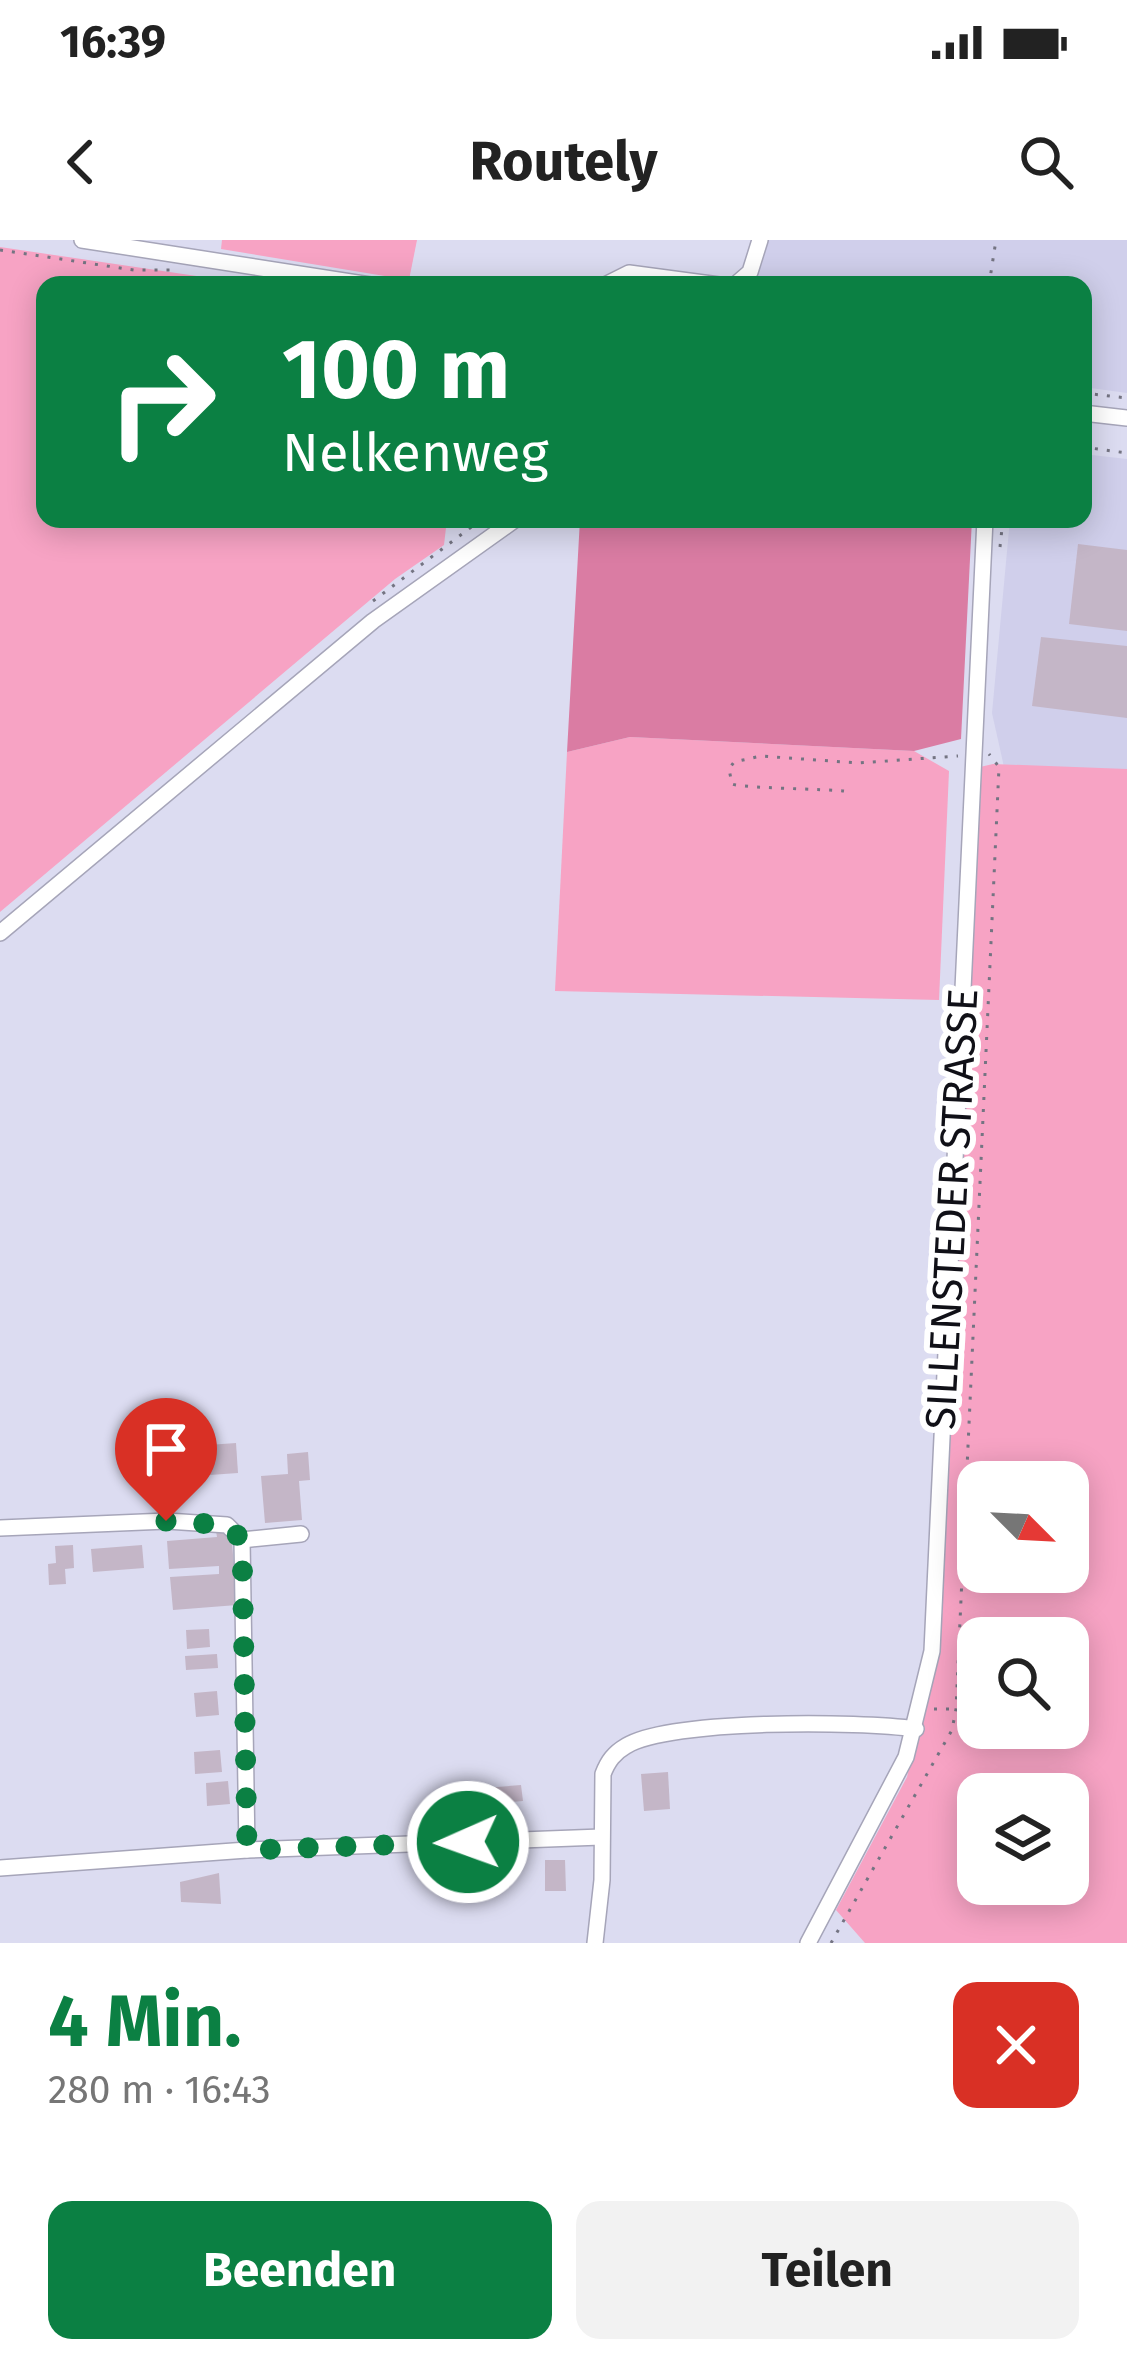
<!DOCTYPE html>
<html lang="de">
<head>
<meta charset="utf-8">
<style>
	:root { --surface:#fff; --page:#f2f2f2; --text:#222; --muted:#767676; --accent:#0b8043 }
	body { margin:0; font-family:"Fira Sans",sans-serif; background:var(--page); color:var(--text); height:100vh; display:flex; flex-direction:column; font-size:45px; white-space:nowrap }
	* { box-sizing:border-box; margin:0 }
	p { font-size:39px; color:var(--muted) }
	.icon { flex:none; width:66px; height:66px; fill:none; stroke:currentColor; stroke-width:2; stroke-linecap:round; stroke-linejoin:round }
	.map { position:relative; height:1703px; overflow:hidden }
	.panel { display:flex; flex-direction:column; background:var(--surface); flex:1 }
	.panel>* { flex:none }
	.banner { position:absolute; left:36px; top:36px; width:1056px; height:252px; border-radius:24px; box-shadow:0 6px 30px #0003; background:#0b8043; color:#fff; overflow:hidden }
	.needle { width:78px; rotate:114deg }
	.fabs { position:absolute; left:957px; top:1221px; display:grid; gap:24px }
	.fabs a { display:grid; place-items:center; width:132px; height:132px; border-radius:24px; background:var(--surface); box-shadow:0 6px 30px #0003; font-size:60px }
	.pin { position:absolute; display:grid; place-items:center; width:102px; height:102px; color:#fff; margin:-123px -51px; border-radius:50% 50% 50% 0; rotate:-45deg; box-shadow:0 0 12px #0007 }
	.pin .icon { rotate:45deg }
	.me { position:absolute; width:132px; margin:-66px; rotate:268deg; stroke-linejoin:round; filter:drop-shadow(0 0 9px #0008) }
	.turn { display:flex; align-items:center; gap:42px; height:252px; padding:0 48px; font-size:54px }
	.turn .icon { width:156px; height:156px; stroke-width:2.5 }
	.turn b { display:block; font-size:84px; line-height:102px }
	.round { display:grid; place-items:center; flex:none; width:126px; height:126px; border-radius:24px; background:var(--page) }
	.overview { display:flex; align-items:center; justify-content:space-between; height:204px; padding:0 48px }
	h1 { font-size:72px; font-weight:700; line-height:90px; color:var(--accent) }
	.action { display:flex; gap:24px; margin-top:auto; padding:24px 48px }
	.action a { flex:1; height:138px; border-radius:24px; background:var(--accent); color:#fff; font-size:48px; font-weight:700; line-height:138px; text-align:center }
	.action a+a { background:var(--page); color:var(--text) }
	.status { display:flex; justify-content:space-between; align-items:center; height:84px; padding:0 60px; background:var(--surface); direction:ltr }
	.status svg { height:33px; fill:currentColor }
	header { display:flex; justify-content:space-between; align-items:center; height:156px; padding:0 48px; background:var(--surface); font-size:54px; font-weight:700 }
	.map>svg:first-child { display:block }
	.built { fill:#d0cfeb }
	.green { fill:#f7a3c4; fill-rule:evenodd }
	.forest { fill:#da7ca3 }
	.building { fill:#c4b6c7 }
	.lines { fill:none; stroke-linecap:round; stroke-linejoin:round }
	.minor-casing { stroke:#a6a5b9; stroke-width:18 }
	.path { stroke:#747482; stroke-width:3; stroke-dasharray:3 9; stroke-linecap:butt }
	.minor { stroke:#fff; stroke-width:15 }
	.route { stroke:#0b8043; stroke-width:21; stroke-dasharray:0 37.8 }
	.labels { text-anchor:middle; stroke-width:12; stroke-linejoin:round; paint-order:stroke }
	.street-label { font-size:42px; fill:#101017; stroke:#fff }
</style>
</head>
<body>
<div class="status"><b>16:39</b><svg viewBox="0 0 49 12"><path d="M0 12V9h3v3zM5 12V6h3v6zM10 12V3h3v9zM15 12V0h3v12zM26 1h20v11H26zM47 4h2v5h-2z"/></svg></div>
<header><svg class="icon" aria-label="back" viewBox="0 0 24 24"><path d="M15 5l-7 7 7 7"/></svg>Routely<svg class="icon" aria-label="search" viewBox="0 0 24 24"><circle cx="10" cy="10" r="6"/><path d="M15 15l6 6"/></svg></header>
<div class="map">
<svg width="1127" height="1703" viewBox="0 0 1127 1703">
	<rect width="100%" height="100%" fill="#dcdcf1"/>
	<!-- built -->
	<g class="built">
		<polygon points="757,0 1127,0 1127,153 1083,147 1083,45 750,45"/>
		<polygon points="1083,214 1127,219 1127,531 1004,527 992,473 1010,279 1083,279"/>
	</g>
	<!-- green -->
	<g class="green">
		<polygon points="222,0 417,0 409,40 221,9"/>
		<polygon points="0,7 257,45 45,45 45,279 447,279 444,305 395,339 0,672"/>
		<polygon points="630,497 914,511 949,531 939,760 555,751 567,512"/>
		<path d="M 993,524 L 1127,529 L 1127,1703 L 865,1703 L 836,1670 L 907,1537 L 937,1408 L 980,527 ZM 978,1242 L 1068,1242 L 1068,1332 L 978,1332 ZM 978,1398 L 1068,1398 L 1068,1488 L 978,1488 ZM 978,1554 L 1068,1554 L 1068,1644 L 978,1644 Z"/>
	</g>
	<!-- forest -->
	<polygon class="forest" points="580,279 972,279 961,499 914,511 630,497 567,512"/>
	<!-- building -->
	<g class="building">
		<polygon points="1078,304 1127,310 1127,391 1069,384"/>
		<polygon points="1041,397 1127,406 1127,478 1032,466"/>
		<polygon points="236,1203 238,1233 196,1236 194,1206"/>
		<polygon points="308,1212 310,1240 299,1241 302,1280 265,1283 261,1236 288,1234 287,1214"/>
		<polygon points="231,1290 237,1365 173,1370 170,1337 219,1334 219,1326 169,1329 167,1301 217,1297 216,1291"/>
		<polygon points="73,1305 74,1328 65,1329 66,1344 49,1345 48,1324 56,1323 55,1306"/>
		<polygon points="142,1305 144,1328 93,1332 91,1309"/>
		<polygon points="209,1389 210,1407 187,1409 186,1390"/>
		<polygon points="217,1414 218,1428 186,1430 185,1416"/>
		<polygon points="217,1451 219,1475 196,1477 194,1453"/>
		<polygon points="220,1510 222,1532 195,1534 194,1512"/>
		<polygon points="668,1532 670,1569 644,1571 641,1534"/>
		<polygon points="228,1541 230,1564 207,1566 206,1543"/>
		<polygon points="521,1545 523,1561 498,1563 499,1575 473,1578 471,1549"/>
		<polygon points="545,1620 565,1620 566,1651 545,1651"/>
		<polygon points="219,1633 221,1664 181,1662 180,1642"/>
	</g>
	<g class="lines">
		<defs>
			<g id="minor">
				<polyline points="82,0 370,45"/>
				<polyline points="605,45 629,33 719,45"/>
				<polyline points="735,45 750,32 760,0"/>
				<polyline points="1083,173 1127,178"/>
				<polyline points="0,693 373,381 516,279"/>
				<polyline points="0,1288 167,1281 227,1285 242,1300 247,1610"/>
				<polyline points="242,1300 301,1294"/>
				<polyline points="0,1628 247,1610 601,1597"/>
				<path d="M 595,1703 L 602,1640 L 603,1534 C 608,1521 614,1513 626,1506 C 670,1479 860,1481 916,1489"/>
				<polyline points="808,1703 906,1517 932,1411 985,279"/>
			</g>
		</defs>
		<!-- minor casing -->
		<use href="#minor" class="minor-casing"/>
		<!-- path -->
		<g class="path">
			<polyline points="0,10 134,30 173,30"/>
			<polyline points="989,45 996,0"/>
			<polyline points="1083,153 1127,158"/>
			<polyline points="1083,207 1127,213"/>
			<polyline points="1000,307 1003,279"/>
			<polyline points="373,361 482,279"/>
			<path d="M 844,551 C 825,549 739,548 732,544 L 729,529 L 734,522 L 761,516 L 858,523 L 958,516"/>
			<polyline points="934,1469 954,1469"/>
			<polyline points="831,1703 952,1490 956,1469 999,527 989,514"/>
		</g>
		<!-- minor -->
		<use href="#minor" class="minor"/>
	</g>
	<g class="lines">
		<!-- route -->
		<polyline class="route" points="166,1281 227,1285 242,1300 247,1610 468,1602"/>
	</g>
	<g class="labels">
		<!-- street labels -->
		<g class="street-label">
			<text transform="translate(951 969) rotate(-87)" y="15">SILLENSTEDER STRASSE</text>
		</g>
	</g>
</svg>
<div class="fabs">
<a><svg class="needle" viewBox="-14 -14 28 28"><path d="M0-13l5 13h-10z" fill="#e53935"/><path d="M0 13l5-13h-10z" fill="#767676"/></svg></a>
<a><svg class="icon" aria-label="search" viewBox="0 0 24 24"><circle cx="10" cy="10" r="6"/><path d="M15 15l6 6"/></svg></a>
<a><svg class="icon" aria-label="layers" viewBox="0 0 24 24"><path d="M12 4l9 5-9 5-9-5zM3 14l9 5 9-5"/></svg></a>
</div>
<div class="pin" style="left:166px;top:1281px;background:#d93025"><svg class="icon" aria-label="arrive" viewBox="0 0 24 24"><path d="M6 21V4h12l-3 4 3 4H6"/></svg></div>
<svg class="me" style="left:468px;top:1602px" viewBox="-20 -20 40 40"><circle r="17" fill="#0b8043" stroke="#fff" stroke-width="3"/><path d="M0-11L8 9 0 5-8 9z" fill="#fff"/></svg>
<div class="banner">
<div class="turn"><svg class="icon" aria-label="right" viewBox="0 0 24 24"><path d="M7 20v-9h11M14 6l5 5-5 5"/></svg><div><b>100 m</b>Nelkenweg</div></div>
</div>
</div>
<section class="panel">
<div class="overview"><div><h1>4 Min.</h1><p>280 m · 16:43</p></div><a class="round" style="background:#d93025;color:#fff"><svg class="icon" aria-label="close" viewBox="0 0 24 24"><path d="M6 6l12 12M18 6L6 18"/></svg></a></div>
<div class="action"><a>Beenden</a><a>Teilen</a></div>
</section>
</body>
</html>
